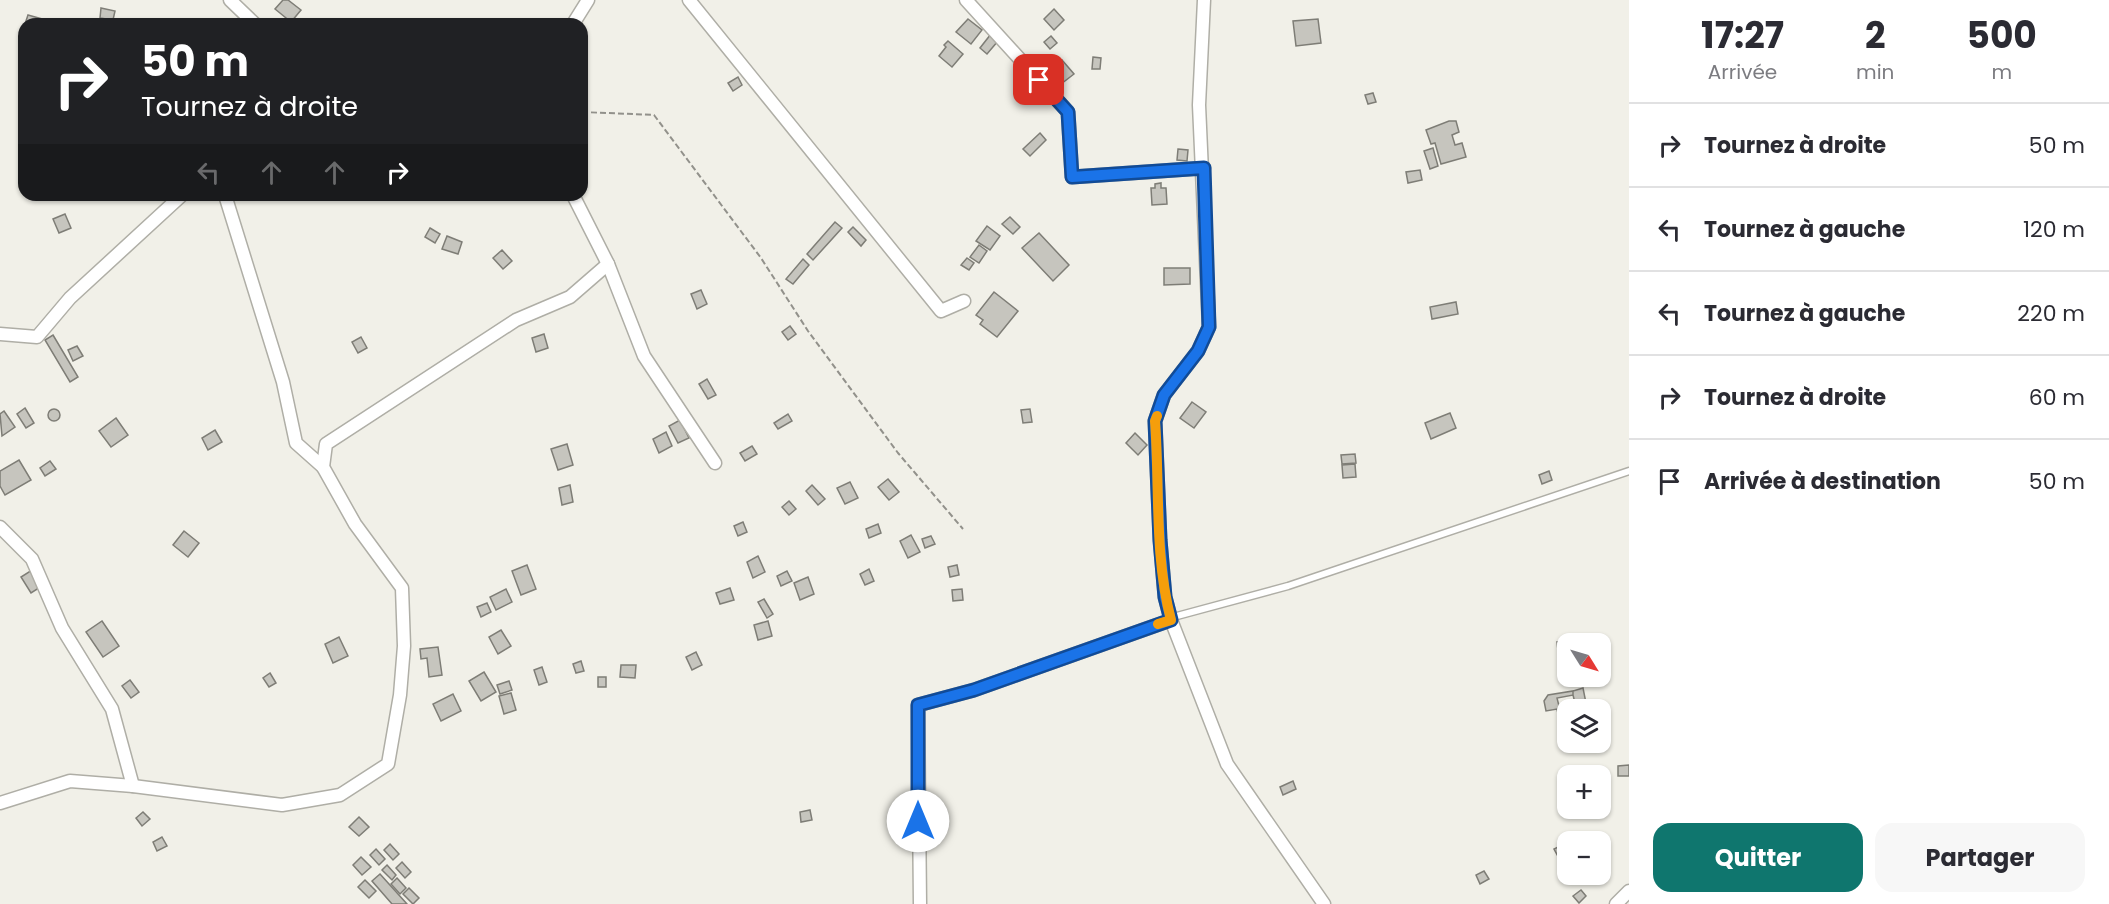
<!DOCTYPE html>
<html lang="fr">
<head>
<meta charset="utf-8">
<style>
	:root { --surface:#fff; --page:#f7f7f7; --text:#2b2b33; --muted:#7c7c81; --line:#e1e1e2; --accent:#0f766e }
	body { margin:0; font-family:Poppins,sans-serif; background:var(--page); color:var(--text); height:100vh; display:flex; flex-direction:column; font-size:22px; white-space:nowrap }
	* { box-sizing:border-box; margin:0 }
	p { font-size:20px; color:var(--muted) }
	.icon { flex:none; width:33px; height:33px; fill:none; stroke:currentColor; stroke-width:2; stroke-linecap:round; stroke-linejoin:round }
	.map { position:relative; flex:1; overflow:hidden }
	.panel { display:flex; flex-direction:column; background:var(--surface); width:480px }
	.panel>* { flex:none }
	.guide { position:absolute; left:18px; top:18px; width:570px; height:183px; border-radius:18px; box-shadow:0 2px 4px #0004; background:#202124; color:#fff; overflow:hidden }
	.needle { width:39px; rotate:127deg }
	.controls { position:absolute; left:1557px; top:633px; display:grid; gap:12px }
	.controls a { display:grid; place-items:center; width:54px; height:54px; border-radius:12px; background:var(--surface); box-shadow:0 2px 4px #0004; font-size:30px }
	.pin { position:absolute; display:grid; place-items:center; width:51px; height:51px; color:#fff; margin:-26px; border-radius:12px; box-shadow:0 3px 9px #0006 }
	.me { position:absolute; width:66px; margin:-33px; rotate:0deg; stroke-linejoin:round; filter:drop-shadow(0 0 4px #0008) }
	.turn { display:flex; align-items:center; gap:21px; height:126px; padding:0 24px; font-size:27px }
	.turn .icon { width:78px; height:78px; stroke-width:2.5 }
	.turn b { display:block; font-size:42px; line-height:51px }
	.lanes { display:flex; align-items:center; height:57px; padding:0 24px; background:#0003; justify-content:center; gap:30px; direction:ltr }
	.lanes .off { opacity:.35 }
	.eta { display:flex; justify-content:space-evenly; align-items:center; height:102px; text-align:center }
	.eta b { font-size:36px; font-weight:700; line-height:42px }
	.cta { display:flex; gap:12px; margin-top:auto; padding:12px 24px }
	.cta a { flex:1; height:69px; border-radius:18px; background:var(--accent); color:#fff; font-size:24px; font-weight:700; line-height:69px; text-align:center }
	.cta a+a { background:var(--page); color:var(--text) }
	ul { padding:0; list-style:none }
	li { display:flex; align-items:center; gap:18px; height:84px; padding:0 24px; border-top:2px solid var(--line) }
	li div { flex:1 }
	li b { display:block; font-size:22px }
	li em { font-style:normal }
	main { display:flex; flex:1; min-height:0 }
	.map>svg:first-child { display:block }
	.building { fill:#c6c5be; stroke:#7e7d76; stroke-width:1.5; fill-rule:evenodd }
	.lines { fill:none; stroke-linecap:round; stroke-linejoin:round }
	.lane-casing { stroke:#afaea6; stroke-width:9 }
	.street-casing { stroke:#afaea6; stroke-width:15 }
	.path { stroke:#92918b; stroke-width:2; stroke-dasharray:6 3; stroke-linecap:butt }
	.lane { stroke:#fff; stroke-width:6 }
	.street { stroke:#fff; stroke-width:12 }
	.route-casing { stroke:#114b97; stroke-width:15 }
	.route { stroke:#1a73e8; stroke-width:10 }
	.slow { stroke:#f59e0b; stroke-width:10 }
</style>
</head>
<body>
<main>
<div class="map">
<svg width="1629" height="904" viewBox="0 0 1629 904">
	<rect width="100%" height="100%" fill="#f1f0e8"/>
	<!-- building -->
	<g class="building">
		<polygon points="283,0 288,0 301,10 291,22 275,9"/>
		<polygon points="101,8 115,11 113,20 100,18"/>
		<polygon points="1054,9 1064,20 1054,30 1044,19"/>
		<polygon points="28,15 53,22 52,24 25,24"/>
		<polygon points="968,19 982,30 971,44 956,32"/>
		<polygon points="1318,19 1321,43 1296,46 1293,21"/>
		<polygon points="991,34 998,41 987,54 980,48"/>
		<polygon points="1051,36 1057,43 1050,49 1044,42"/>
		<polygon points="948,41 963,54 952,67 939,56 946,47 944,45"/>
		<polygon points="1093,57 1101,58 1100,69 1092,69"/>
		<polygon points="1062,60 1074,74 1061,84 1050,70"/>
		<polygon points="738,77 742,85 733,91 728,83"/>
		<polygon points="1373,93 1376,102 1368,104 1365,95"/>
		<polygon points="1449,121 1456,121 1459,132 1452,135 1455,145 1462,143 1466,157 1441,164 1435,143 1431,144 1426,130"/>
		<polygon points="1040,133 1046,140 1030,156 1023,149"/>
		<polygon points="1433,148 1438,166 1430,169 1424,151"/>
		<polygon points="1178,149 1188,150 1187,161 1177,160"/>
		<polygon points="1420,170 1422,180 1408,183 1406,172"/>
		<polygon points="1161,183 1161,188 1166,188 1167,204 1152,205 1151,188 1155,188 1155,184"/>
		<polygon points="65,214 71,228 59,233 53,219"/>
		<polygon points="1010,217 1020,227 1013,234 1002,224"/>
		<polygon points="835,222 842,228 813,260 807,254"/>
		<polygon points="987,226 1000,236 990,250 976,241"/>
		<polygon points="853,227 866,240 861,246 848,232"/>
		<polygon points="430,228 440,234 435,243 425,237"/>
		<polygon points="1039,233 1069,265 1053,281 1022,248"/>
		<polygon points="447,236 462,242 458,254 442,249"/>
		<polygon points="979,245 987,251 979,263 970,257"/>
		<polygon points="502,250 512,261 503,269 493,258"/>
		<polygon points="967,258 974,263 969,270 961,265"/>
		<polygon points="803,259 809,265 793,284 786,279"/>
		<polygon points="1164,268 1190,268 1190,284 1164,285"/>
		<polygon points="701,290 707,304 697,309 691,294"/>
		<polygon points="994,292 1018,311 997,337 980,324 983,320 976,315"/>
		<polygon points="1456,302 1458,314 1432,319 1430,307"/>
		<polygon points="790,326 796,334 788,340 782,332"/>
		<polygon points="544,334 548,348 536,352 532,338"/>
		<polygon points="53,335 78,377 70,382 45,340"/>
		<polygon points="361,337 367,348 358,353 352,342"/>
		<polygon points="77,346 83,356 73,361 68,350"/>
		<polygon points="707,379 716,395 708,399 699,384"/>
		<polygon points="1192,402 1206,412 1194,428 1180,418"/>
		<polygon points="25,408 34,423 26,428 17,414"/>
		<circle cx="54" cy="415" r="6"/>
		<polygon points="1030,409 1032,422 1023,423 1021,410"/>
		<polygon points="4,411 15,427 2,436 0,414"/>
		<polygon points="1450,413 1456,428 1431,439 1425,423"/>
		<polygon points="788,414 792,421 778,429 774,423"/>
		<polygon points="116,418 128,435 111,447 99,431"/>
		<polygon points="680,420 689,438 678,443 669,426"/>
		<polygon points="215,430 222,442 208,450 202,438"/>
		<polygon points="666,432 672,446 659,453 653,439"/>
		<polygon points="1135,433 1147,445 1138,455 1126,443"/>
		<polygon points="567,444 573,465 558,470 551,449"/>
		<polygon points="752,446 757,454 745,461 740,453"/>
		<polygon points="1355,454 1356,463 1342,464 1341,455"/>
		<polygon points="19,460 31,480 5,495 0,486 0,471"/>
		<polygon points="50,461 56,469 45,476 40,468"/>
		<polygon points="1355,464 1356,477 1343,478 1342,465"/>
		<polygon points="1549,471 1552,480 1542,484 1539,475"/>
		<polygon points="888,479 899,492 889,500 878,487"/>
		<polygon points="850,482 858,498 845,504 837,488"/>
		<polygon points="570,485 573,502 562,505 559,488"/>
		<polygon points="812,485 825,499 818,505 806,491"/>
		<polygon points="789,501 796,509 789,515 782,507"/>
		<polygon points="743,522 747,532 738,536 734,526"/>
		<polygon points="878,524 881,533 869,538 866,529"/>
		<polygon points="184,531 199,543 188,557 173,545"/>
		<polygon points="911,535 920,552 908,558 900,541"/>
		<polygon points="931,536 935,544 925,548 922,539"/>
		<polygon points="758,556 765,572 753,578 747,562"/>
		<polygon points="527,565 536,589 521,595 512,571"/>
		<polygon points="957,565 959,575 950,577 948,567"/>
		<polygon points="869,569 874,581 865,585 860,574"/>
		<polygon points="32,570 42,586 31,593 21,577"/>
		<polygon points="787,571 792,581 781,586 777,576"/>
		<polygon points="808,577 814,594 800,600 794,583"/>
		<polygon points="730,588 734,600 720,604 716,593"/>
		<polygon points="506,589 512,602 496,610 490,597"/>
		<polygon points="962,589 963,600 953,601 952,590"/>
		<polygon points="764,599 773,614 767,618 758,602"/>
		<polygon points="487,603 491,612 481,617 477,607"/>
		<polygon points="102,621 119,646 103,657 86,632"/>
		<polygon points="768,621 772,636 758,640 754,625"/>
		<polygon points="501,630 511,646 498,654 489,637"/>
		<polygon points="339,637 348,656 333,663 325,644"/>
		<polygon points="1586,639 1587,644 1568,644 1568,674 1561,675 1557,642"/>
		<polygon points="438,647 442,675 429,677 427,658 421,659 420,649"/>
		<polygon points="696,652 702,665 692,670 686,657"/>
		<polygon points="581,661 584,671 576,673 573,664"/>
		<polygon points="621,665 636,665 635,678 620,677"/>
		<polygon points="542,667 547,682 539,685 534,670"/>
		<polygon points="484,672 496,692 481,701 469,681"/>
		<polygon points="270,673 276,683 269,687 263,678"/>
		<rect x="598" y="677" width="8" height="10"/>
		<polygon points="130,680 139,692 131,698 122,686"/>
		<polygon points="509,681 512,690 500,694 497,685"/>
		<path d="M 1583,688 L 1587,708 L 1568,710 L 1568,730 L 1562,731 L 1557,709 L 1546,711 L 1544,701 L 1548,695 L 1573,691 L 1573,695 L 1573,691 ZM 1573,695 L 1575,703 L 1559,706 L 1557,698 Z"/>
		<polygon points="511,693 516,710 504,714 499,696"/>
		<polygon points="453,694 461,711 441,721 433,704"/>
		<polygon points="1629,765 1629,776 1618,776 1618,766"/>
		<polygon points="1293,781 1296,789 1283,795 1280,787"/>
		<polygon points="810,810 812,820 801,822 800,812"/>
		<polygon points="143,812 150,819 142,826 136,818"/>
		<polygon points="359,817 369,827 359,836 349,827"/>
		<polygon points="162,837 167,846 157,851 153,842"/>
		<polygon points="1568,842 1568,871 1566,871 1554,849"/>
		<polygon points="390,844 399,854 393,860 384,850"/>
		<polygon points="376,849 385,859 379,865 370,855"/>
		<polygon points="361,857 371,867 362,875 353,865"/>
		<polygon points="402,862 411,872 405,878 396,868"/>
		<polygon points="387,865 396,875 392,880 382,870"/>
		<polygon points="1484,871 1489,879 1480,884 1476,875"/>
		<polygon points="380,874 407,904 392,904 372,881"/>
		<polygon points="397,878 406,888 400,894 391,884"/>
		<polygon points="365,880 376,891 369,898 358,887"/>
		<polygon points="409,888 419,898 413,904 403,894"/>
		<polygon points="1581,890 1586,896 1579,903 1573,896"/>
	</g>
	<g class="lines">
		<defs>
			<polyline id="lane" points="1171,620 1177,616 1288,586 1629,471"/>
			<g id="street">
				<polyline points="230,0 255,24"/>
				<polyline points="689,0 941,311 964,301"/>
				<polyline points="966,0 1068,112 1072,177 1204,168"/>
				<polyline points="573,24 588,0"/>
				<polyline points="225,195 283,382 296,443 323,467"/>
				<polyline points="573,195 608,264 644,356 715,463"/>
				<polyline points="0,334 37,337 70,298 182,195"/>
				<polyline points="0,527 32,559 62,628 112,709 133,786"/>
				<polyline points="1171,620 1227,764 1324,904"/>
				<polyline points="0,803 70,781 133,786 282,805 340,795 388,764 400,695 404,646 402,588 355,524 323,467 326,444 516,320 570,297 608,264"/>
				<polyline points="920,904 918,705 974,690 1171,620 1165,597 1160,540 1155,421 1164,395 1198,351 1209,327 1199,105 1204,0"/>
				<polyline points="1616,904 1629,891"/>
			</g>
		</defs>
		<!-- lane casing -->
		<use href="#lane" class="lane-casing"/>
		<!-- street casing -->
		<use href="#street" class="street-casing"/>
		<!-- path -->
		<polyline class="path" points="582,112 654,115 761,258 808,331 898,453 963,529"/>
		<!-- lane -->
		<use href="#lane" class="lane"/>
		<!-- street -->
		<use href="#street" class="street"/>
	</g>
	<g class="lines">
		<defs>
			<polyline id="route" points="918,821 918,705 974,690 1171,620 1165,597 1160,540 1155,421 1164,395 1198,351 1209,327 1204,168 1072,177 1068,112 1039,80"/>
		</defs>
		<!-- route casing -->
		<use href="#route" class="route-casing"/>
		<!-- route -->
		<use href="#route" class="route"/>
		<!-- slow -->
		<path class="slow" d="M 1157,416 L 1155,421 C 1160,487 1154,555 1171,620 L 1158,624"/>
	</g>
</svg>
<div class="controls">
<a><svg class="needle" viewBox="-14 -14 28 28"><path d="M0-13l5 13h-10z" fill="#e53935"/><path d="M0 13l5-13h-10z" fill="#7c7c81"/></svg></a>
<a><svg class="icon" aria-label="layers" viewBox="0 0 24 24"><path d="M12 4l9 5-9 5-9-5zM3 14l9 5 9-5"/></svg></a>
<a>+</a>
<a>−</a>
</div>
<div class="pin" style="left:1039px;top:80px;background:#d93025"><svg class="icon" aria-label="arrive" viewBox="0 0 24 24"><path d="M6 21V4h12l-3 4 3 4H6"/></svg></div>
<svg class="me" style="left:918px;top:821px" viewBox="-20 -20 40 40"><circle r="19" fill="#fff"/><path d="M0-13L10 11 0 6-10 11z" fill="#1a73e8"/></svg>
<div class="guide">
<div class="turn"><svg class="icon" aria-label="right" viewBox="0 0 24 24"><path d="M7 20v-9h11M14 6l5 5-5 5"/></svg><div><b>50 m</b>Tournez à droite</div></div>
<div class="lanes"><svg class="icon off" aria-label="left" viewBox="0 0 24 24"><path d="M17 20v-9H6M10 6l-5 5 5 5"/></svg><svg class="icon off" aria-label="ahead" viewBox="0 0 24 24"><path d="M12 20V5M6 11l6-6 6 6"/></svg><svg class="icon off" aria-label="ahead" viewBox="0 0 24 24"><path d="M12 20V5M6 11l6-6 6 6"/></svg><svg class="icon" aria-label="right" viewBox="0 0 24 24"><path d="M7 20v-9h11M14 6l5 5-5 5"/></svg></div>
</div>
</div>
<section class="panel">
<div class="eta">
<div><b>17:27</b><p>Arrivée</p></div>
<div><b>2</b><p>min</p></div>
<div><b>500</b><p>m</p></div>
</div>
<ul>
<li><svg class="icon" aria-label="right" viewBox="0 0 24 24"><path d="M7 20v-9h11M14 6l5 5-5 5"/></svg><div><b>Tournez à droite</b></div><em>50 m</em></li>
<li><svg class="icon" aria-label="left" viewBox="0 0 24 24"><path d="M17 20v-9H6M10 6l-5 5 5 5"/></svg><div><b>Tournez à gauche</b></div><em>120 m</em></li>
<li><svg class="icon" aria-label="left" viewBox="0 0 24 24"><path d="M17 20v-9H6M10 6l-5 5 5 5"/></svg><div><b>Tournez à gauche</b></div><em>220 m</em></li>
<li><svg class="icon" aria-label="right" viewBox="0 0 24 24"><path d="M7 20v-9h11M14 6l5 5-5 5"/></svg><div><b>Tournez à droite</b></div><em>60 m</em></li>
<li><svg class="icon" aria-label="arrive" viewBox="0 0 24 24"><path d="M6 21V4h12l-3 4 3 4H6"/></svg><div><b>Arrivée à destination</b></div><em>50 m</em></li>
</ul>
<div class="cta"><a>Quitter</a><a>Partager</a></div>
</section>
</main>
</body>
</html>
